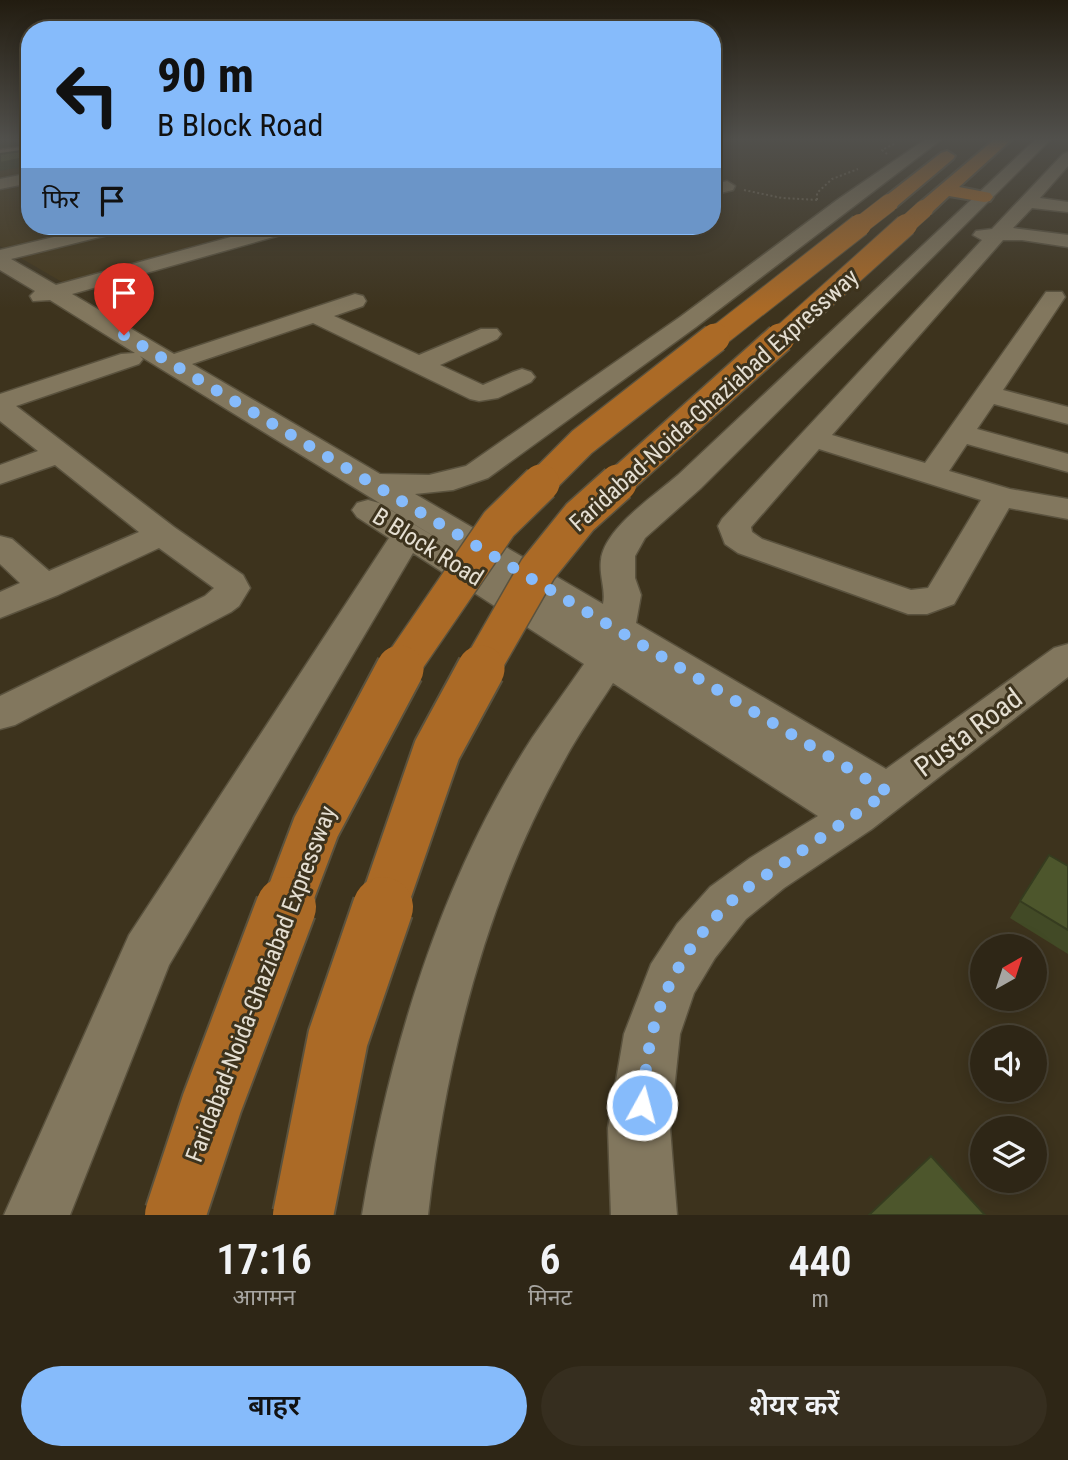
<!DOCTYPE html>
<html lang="hi">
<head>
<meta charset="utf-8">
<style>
	:root { --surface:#2e2616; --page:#362e1f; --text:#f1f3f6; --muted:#a7a5a1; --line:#494335; --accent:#86bbfb }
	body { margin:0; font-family:"Roboto Condensed","Noto Sans Devanagari",sans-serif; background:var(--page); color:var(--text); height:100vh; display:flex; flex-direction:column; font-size:26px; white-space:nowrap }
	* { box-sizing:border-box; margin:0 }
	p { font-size:23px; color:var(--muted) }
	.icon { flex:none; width:38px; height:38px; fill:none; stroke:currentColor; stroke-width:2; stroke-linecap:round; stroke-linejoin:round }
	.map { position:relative; height:1215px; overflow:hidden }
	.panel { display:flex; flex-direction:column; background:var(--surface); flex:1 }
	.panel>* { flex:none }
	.guide { position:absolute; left:21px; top:21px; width:700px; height:214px; border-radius:28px; box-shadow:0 4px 18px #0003,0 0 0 2px var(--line); background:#86bbfb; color:#111; overflow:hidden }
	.needle { width:46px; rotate:39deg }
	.controls { position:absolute; left:970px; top:934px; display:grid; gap:14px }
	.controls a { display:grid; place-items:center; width:77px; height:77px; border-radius:50%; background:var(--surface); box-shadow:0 4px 18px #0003,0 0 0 2px var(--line); font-size:35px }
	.pin { position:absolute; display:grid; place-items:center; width:60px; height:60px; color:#fff; margin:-72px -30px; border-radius:50% 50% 50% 0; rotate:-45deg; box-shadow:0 0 7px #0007 }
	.pin .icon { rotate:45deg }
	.me { position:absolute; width:77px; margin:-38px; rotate:7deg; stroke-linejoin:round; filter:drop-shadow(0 0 5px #0008) }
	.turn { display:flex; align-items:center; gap:24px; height:147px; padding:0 21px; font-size:32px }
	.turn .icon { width:91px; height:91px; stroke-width:2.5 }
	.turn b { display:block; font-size:49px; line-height:60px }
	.then { display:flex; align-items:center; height:66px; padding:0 21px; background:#0003; gap:14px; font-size:26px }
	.eta { display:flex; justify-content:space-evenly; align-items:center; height:119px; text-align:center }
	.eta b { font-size:42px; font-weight:600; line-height:49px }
	.button { display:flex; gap:14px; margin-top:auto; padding:14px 21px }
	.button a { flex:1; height:80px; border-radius:42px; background:var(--accent); color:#111; font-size:28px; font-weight:600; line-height:80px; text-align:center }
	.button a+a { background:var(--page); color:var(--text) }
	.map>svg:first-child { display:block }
	.built { fill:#45381b }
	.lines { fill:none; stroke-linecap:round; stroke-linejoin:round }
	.minor-casing { stroke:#5a523e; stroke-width:3 }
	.major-casing { stroke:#5a523e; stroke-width:4 }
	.path { stroke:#716855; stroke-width:2; stroke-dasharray:2 2.5; stroke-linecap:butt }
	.minor { fill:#82775e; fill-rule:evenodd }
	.major { fill:#ab6a26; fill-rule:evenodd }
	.major-bridge-far5-casing { stroke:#5a523e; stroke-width:19; stroke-linecap:butt }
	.major-bridge-far4-casing { stroke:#5a523e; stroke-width:24; stroke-linecap:butt }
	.major-bridge-far3-casing { stroke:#5a523e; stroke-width:32; stroke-linecap:butt }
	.major-bridge-far2-casing { stroke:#5a523e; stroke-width:40; stroke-linecap:butt }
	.major-bridge-far1-casing { stroke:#5a523e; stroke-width:51; stroke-linecap:butt }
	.major-bridge-casing { stroke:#5a523e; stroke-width:64; stroke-linecap:butt }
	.major-bridge-far5 { stroke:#ab6a26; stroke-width:18 }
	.major-bridge-far4 { stroke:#ab6a26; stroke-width:22 }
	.major-bridge-far3 { stroke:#ab6a26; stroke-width:29 }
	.major-bridge-far2 { stroke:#ab6a26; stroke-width:37 }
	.major-bridge-far1 { stroke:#ab6a26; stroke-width:47 }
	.major-bridge { stroke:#ab6a26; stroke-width:60 }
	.wall { fill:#424a26 }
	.shaded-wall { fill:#363c1f }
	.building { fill:#4d562c; stroke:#363c1f; stroke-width:2 }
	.route { stroke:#86bbfb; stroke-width:12; stroke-dasharray:0 21.6 }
	.labels { text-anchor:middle; stroke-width:6; stroke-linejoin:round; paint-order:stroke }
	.street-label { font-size:24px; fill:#e5dfd2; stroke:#3d331d }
	.near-street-label { font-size:28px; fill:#e5dfd2; stroke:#3d331d }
</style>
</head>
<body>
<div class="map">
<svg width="1068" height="1215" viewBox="0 0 1068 1215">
	<rect width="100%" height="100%" fill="#3d331d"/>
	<!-- built -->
	<polygon class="built" points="0,139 30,139 30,226 277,226 79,282 62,282 0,246"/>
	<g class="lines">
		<defs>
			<g id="minor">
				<path d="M 926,139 L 942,139 L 696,327 L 488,478 L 453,490 L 415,494 L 603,604 C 606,590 599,576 601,560 C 604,529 655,495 678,475 L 1036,139 L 1051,139 L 700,489 L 645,538 L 635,556 L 635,578 L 641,595 L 636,623 L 886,769 L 1054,648 L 1068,644 L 1068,677 L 872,829 L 784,888 L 746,919 L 715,958 L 694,993 L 680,1034 L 670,1128 L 677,1215 L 611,1215 L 608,1128 L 624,1034 L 651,964 L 677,924 L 710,887 L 750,858 L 818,816 L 613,683 C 597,708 579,733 565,759 C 486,898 446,1058 428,1215 L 362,1215 C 389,1051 441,879 532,738 C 549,713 567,689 584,664 L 413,553 L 169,965 L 70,1215 L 4,1215 L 129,935 L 389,538 L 357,517 L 352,510 L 357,503 L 368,500 L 379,503 L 479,564 L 140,356 L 143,359 L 139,364 L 16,406 L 174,527 L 243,575 L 250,588 L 239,606 L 231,612 L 15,725 L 0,729 L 0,696 L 205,596 L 214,588 L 159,548 L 58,595 L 0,618 L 0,592 L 20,583 L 0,564 L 0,536 L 12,539 L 49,571 L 139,532 L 55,465 L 0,484 L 0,465 L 38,451 L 0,421 L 0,394 L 121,354 L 135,353 L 50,300 L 33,301 L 30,296 L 35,291 L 0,270 L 0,250 L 99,226 L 130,226 L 128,230 L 11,259 L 56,285 L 271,226 L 300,226 L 298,230 L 72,294 L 174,354 L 355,294 L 363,296 L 366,301 L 363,306 L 334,316 L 419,355 L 481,329 L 497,329 L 501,334 L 497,339 L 440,365 L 483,385 L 513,372 L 522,369 L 531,372 L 535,377 L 531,382 L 498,398 L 479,401 L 470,399 L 313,323 L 192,364 L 380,474 L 429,475 L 466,466 L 680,317 L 837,200 Z"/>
				<polygon points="30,146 30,155 0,160 0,150"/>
				<path d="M 1068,152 L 1068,166 L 1040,198 L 1068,202 L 1068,212 L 1032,208 L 1013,228 L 1068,235 L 1068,247 L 1022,240 L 1003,240 L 832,435 L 925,463 L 1046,292 L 1062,292 L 1065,297 L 1003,390 L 1068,407 L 1068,424 L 994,404 L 977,429 L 1068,454 L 1068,472 L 967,444 L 949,471 L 1010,489 L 1068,499 L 1068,519 L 1009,508 L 954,604 L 927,614 L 908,614 L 738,553 L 725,544 L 718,526 L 722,519 L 982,240 L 973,235 L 976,231 L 992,229 L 1063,154 ZM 819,449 L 981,500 L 928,588 L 911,590 L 762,539 L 752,532 L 751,527 Z"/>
				<polygon points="30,173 30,183 0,189 0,179"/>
				<polygon points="727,181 735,186 733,190 712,195 712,185"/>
			</g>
			<g id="major">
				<polygon points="995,139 1012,139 959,187 990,193 993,197 990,201 984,202 949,196 931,213 917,213 915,209 917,205"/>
				<polygon points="947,151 955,156 953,159 896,207 882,207 880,203 882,199 941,153"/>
			</g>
		</defs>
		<!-- minor casing -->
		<use href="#minor" class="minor-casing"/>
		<!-- major casing -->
		<use href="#major" class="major-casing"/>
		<!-- path -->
		<g class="path">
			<polyline points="887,154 882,150 896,143"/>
			<polyline points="744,190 782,198 818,200"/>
			<polyline points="817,200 817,193 832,179 858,169"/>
		</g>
		<!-- minor -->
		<use href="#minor" class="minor"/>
		<!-- major -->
		<use href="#major" class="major"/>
		<defs>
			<g id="major-bridge-far5">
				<polyline points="858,227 889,203"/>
				<polyline points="904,227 924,209"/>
			</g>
			<g id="major-bridge-far4">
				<polyline points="713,340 860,225"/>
				<polyline points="778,340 906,225"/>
			</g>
			<g id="major-bridge-far3">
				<polyline points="539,485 582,442 715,338"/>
				<polyline points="616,485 780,338"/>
			</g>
			<g id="major-bridge-far2">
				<polyline points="399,670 499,524 541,483"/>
				<polyline points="480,670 538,569 580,517 618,483"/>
			</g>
			<g id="major-bridge-far1">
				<polyline points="285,909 316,827 400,669"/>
				<polyline points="382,909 437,750 481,669"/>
			</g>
			<g id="major-bridge">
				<polyline points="175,1215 212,1103 286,907"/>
				<polyline points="303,1215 338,1038 383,907"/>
			</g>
		</defs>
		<!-- major-bridge-far5 casing -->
		<use href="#major-bridge-far5" class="major-bridge-far5-casing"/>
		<!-- major-bridge-far4 casing -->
		<use href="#major-bridge-far4" class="major-bridge-far4-casing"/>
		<!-- major-bridge-far3 casing -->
		<use href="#major-bridge-far3" class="major-bridge-far3-casing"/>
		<!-- major-bridge-far2 casing -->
		<use href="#major-bridge-far2" class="major-bridge-far2-casing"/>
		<!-- major-bridge-far1 casing -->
		<use href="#major-bridge-far1" class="major-bridge-far1-casing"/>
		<!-- major-bridge casing -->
		<use href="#major-bridge" class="major-bridge-casing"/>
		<!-- major-bridge-far5 -->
		<use href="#major-bridge-far5" class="major-bridge-far5"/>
		<!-- major-bridge-far4 -->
		<use href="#major-bridge-far4" class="major-bridge-far4"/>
		<!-- major-bridge-far3 -->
		<use href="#major-bridge-far3" class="major-bridge-far3"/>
		<!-- major-bridge-far2 -->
		<use href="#major-bridge-far2" class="major-bridge-far2"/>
		<!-- major-bridge-far1 -->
		<use href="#major-bridge-far1" class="major-bridge-far1"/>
		<!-- major-bridge -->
		<use href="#major-bridge" class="major-bridge"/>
	</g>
	<!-- wall -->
	<polygon class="wall" points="1049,855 1068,866 1068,954 1010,918"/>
	<!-- shaded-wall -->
	<g class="shaded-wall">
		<polygon points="17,139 30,139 30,144 0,148 0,141"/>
		<polygon points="30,157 30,165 0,171 0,163"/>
	</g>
	<!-- building -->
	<g class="building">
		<polygon points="0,139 17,139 0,141"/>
		<polygon points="29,139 30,157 0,163 0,154 28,150"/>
		<polygon points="1049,855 1068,866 1068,930 1020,901"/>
		<polygon points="931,1156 985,1215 869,1215"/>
	</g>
	<!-- sky -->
	<linearGradient id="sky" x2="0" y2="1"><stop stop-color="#221c10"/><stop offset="0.45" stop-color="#51504c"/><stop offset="1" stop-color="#51504c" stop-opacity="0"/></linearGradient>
	<rect width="1068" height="309" fill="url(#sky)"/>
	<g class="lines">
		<!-- route -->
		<path class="route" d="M 124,335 L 888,792 L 747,888 C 702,923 664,979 652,1035 C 646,1058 645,1082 642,1105"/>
	</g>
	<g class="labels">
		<!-- street labels -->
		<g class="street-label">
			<text transform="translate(714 400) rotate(-42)" y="8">Faridabad-Noida-Ghaziabad Expressway</text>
			<text transform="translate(428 547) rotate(32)" y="8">B Block Road</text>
			<text transform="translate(261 984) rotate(-69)" y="8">Faridabad-Noida-Ghaziabad Expressway</text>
		</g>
		<!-- near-street labels -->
		<g class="near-street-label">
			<text transform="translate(968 732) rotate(-37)" y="10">Pusta Road</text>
		</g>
	</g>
</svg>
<div class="controls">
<a><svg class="needle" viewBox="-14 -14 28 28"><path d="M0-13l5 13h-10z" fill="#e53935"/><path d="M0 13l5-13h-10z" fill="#a7a5a1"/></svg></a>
<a><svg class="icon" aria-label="sound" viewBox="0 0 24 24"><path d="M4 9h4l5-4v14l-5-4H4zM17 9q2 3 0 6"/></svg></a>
<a><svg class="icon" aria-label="layers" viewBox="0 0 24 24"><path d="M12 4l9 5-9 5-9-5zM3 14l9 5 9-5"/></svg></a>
</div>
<div class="pin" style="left:124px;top:335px;background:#d93025"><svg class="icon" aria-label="arrive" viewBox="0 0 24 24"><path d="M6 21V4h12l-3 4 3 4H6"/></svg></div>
<svg class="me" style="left:642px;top:1105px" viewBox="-20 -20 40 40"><circle r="17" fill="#86bbfb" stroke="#fff" stroke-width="3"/><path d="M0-11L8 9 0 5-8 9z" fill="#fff"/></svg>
<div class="guide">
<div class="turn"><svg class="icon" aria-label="left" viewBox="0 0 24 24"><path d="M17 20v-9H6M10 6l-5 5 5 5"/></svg><div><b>90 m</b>B Block Road</div></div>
<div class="then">फिर<svg class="icon" aria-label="arrive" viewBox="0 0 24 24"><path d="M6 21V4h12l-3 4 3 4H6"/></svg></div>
</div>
</div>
<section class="panel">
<div class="eta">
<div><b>17:16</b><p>आगमन</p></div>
<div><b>6</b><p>मिनट</p></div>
<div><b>440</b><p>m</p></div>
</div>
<div class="button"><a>बाहर</a><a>शेयर करें</a></div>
</section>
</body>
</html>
